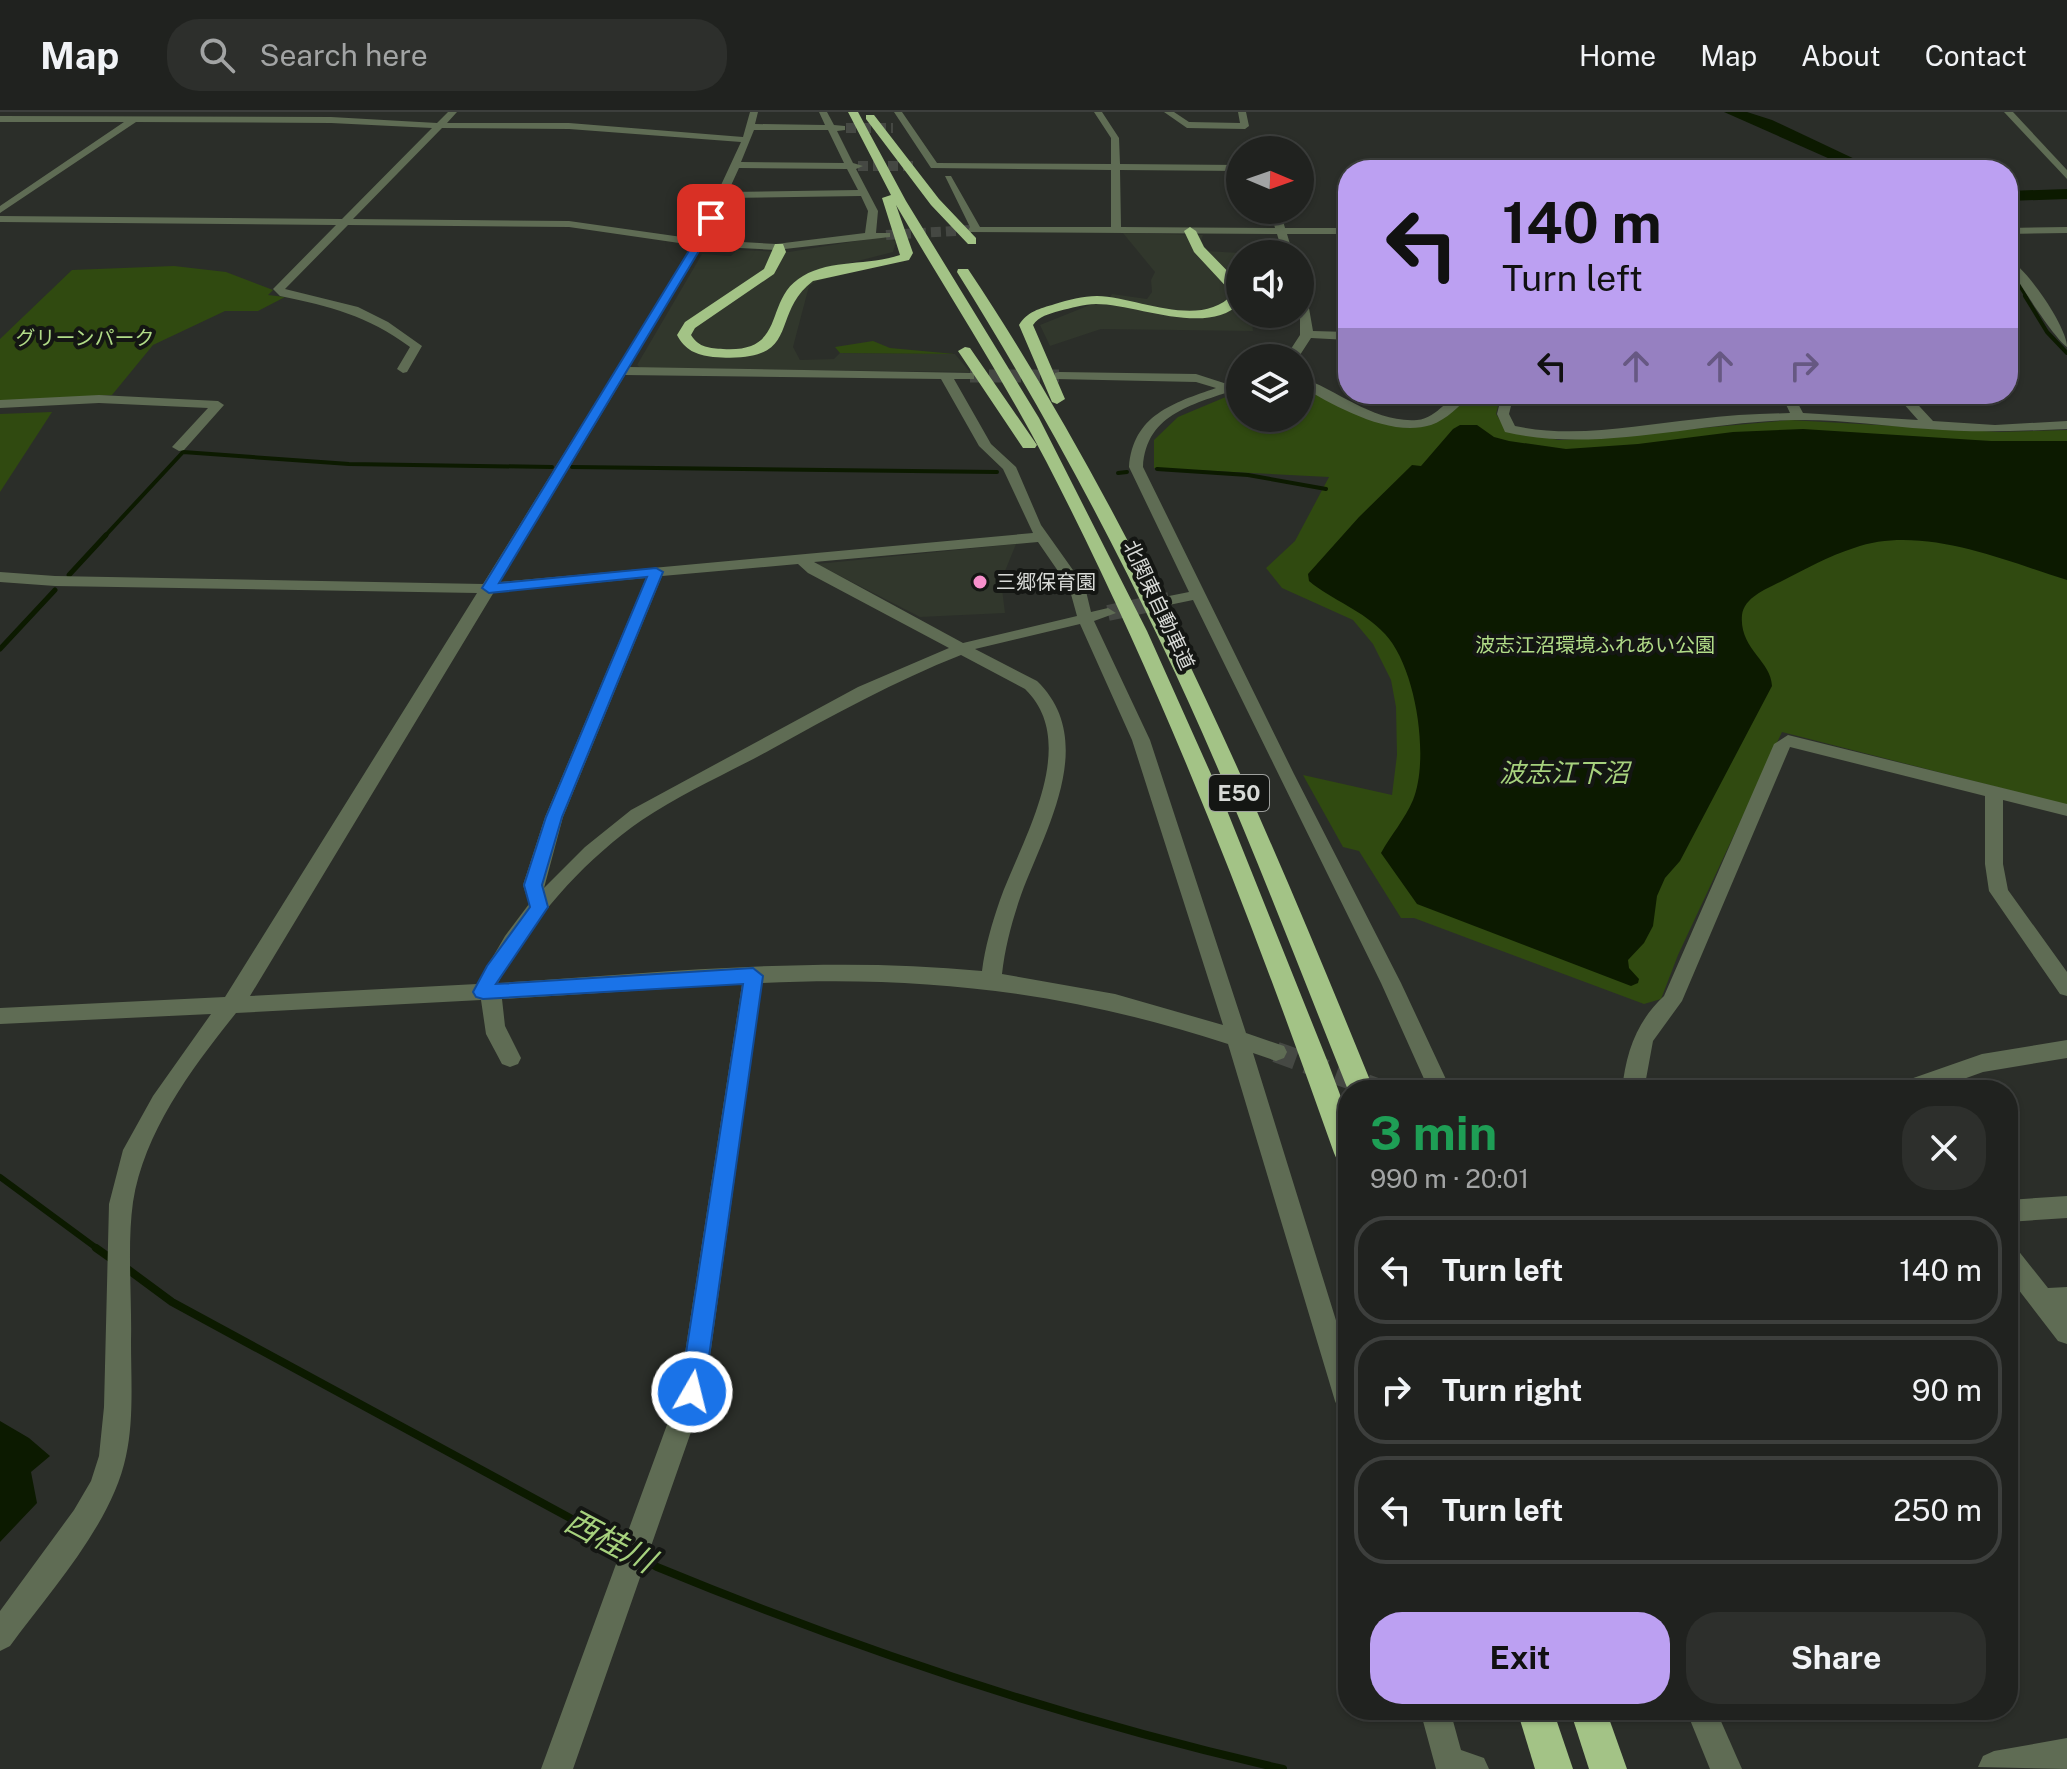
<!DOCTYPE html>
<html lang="en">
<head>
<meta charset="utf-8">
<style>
	:root { --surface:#20221f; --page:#2d2f2c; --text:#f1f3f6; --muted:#a2a4a4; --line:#3d3f3d; --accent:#bca0f2 }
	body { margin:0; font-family:"Public Sans","Noto Sans JP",sans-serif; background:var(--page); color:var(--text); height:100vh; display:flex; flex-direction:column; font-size:30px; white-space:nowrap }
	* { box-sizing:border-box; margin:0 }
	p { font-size:26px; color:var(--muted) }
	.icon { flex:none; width:44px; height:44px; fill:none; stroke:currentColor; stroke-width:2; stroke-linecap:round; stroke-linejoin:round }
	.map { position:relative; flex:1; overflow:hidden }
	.side { position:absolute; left:1338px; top:968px; width:680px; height:640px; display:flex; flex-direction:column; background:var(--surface); border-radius:32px; box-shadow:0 2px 6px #0004,0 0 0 2px var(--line) }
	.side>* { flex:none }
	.top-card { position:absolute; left:1338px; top:48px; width:680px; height:244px; border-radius:32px; box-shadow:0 2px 6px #0004,0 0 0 2px var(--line); background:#bca0f2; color:#111; overflow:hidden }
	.needle { width:52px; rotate:92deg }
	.fabs { position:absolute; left:1226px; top:24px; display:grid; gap:16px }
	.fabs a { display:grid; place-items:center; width:88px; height:88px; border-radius:50%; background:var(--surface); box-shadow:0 2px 6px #0004,0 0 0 2px var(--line); font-size:40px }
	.pin { position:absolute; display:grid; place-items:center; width:68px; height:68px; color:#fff; margin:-34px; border-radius:16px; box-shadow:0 4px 12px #0006 }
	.me { position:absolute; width:88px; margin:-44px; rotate:8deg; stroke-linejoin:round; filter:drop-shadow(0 0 6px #0008) }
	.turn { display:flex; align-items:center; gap:28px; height:168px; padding:0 32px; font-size:36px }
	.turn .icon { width:104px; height:104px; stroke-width:2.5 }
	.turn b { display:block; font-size:56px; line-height:68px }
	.lanes { display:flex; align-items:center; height:76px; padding:0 32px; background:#0003; justify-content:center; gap:40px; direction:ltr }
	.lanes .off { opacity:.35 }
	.round { display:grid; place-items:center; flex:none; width:84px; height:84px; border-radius:32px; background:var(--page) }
	.headline { display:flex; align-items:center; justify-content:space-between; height:136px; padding:0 32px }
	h1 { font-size:48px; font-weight:700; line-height:60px; color:#1e9e55 }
	.button { display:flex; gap:16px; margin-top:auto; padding:16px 32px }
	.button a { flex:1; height:92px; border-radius:32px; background:var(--accent); color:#111; font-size:32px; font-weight:700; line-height:92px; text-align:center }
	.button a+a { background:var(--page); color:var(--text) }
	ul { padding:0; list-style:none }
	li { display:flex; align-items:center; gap:24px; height:108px; margin:0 16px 12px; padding:0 16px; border:4px solid var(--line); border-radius:32px }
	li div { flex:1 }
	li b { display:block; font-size:30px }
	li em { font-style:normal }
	header { display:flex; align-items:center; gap:48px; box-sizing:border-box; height:112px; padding:0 40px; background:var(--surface); border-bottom:2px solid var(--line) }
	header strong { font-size:38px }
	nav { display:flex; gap:44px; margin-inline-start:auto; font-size:28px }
	.search { width:560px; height:72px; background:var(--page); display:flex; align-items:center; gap:20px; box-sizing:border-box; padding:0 28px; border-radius:32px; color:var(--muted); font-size:30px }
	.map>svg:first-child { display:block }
	.built { fill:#31372c }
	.green { fill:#304a10 }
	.water { fill:#0c1a00 }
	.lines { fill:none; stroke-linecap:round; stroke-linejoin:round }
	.stream-far4 { stroke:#0c1a00; stroke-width:3 }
	.stream-far3 { stroke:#0c1a00; stroke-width:4 }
	.stream-far2 { stroke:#0c1a00; stroke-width:5 }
	.stream-far1 { stroke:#0c1a00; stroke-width:6 }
	.stream { stroke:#0c1a00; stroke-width:8 }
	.river { fill:#0c1a00; fill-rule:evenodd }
	.minor-tunnel-far3 { stroke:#454843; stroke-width:10; stroke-dasharray:10 5; stroke-linecap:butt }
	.minor-tunnel-far2 { stroke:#454843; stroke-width:13; stroke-dasharray:13 6; stroke-linecap:butt }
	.minor-tunnel-far1 { stroke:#454843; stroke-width:16; stroke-dasharray:16 8; stroke-linecap:butt }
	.minor-tunnel { stroke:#454843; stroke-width:21; stroke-dasharray:21 11; stroke-linecap:butt }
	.minor { fill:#5f6c54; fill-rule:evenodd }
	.highway { fill:#a3c386; fill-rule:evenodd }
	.route { fill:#1a73e8; stroke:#114b97; stroke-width:2 }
	.poi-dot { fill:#f890cc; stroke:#141613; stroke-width:3 }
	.labels { text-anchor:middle; stroke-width:8; stroke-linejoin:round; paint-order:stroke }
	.far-park-label { font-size:20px; fill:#b1dc88; stroke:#141613 }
	.far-poi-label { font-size:20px; fill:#d8dad7; stroke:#141613; text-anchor:start }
	.far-street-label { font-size:20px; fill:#d8dad7; stroke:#141613 }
	.shield { fill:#141613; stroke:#9d9f9c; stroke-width:2 }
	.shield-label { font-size:22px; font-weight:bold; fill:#d8dad7 }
	.water-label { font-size:26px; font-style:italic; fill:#a6d17d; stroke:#141613 }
	.near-water-label { font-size:32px; font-style:italic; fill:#a6d17d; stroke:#141613 }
</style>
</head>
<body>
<header>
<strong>Map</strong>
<div class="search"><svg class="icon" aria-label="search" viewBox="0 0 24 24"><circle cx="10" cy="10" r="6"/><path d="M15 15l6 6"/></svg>Search here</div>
<nav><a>Home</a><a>Map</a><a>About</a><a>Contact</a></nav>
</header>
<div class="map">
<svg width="2067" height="1657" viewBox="0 0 2067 1657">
	<rect width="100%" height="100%" fill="#2b2e29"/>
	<!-- built -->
	<g class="built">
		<polygon points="1123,121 1203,123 1200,131 1206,139 1256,142 1240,142 1240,202 1251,202 1253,219 1101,217 1050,234 1040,213 1100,189 1107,190 1112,182 1147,187 1152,180 1151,168 1155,160"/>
		<polygon points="875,126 889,126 896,130 893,140 846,152 841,155 841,163 817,169 809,174 793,235 800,248 834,247 840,241 955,242 970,260 641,256 637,253 702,142 731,144 737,138 789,140"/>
		<polygon points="1016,432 1001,469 1005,501 920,505 817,452"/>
	</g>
	<!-- green -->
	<g class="green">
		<polygon points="174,154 226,160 273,178 268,183 285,185 258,199 225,199 153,233 112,283 0,289 0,227 72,158"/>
		<polygon points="873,229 890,236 955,242 840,241 835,235"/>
		<polygon points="1300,271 1409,315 1477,282 1501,282 1496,302 1507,319 1559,328 1581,327 1790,308 2000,320 2067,318 2067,693 1782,620 1678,843 1661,887 1644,892 1414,806 1401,806 1359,739 1343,735 1303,663 1392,683 1397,643 1396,595 1391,568 1373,532 1353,508 1282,476 1266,456 1295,429 1329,365 1154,356 1154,328 1178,305 1240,279 1240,306 1300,306"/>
		<polygon points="52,300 0,380 0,302"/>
	</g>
	<!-- water -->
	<g class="water">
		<path d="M 1460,313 L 1477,313 L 1494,325 L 1509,329 L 1566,337 L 1638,332 L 1733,320 L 1803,317 L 1991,329 L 2067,329 L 2067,468 C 2003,448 1921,412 1854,436 C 1829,444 1805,457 1782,469 C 1768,476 1744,485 1742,503 C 1739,537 1771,548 1772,574 L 1680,749 L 1665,766 L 1657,784 L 1653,814 L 1644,831 L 1628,848 L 1629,856 L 1639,867 L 1638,871 L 1631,874 L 1417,792 L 1381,741 C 1391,723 1405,707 1413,688 C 1430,646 1416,555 1385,522 C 1363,498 1333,489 1309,469 L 1308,462 L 1359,405 L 1412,353 L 1421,354 L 1453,317 Z"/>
		<polygon points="0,1309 29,1326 50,1344 31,1360 37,1391 0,1430"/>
	</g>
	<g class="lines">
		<!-- stream-far4 -->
		<polyline class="stream-far4" points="2008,155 2027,186"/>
		<!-- stream-far3 -->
		<g class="stream-far3">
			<polyline points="2025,184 2047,220 2067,241"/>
			<polyline points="572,355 997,360"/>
			<polyline points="1157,357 1248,363 1326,377"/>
			<polyline points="1118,361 1127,360"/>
			<polyline points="104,425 183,340 349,352 552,355"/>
		</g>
		<!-- stream-far2 -->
		<g class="stream-far2">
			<polyline points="69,463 106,423"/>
			<polyline points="0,537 55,478"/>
		</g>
		<!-- stream-far1 -->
		<polyline class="stream-far1" points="0,1065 99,1138"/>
		<!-- stream -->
		<g class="stream">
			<polyline points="96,1136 113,1148"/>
			<polyline points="126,1156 172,1190 629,1438"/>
			<path d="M 642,1446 L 657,1455 C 861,1539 1068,1608 1283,1657"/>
		</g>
		<!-- river -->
		<g class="river">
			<polygon points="1724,0 1747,0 1772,8 1878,58 1855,58"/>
			<polygon points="2067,77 2067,87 2008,89 2008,79"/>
		</g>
		<!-- minor-tunnel-far3 -->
		<g class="minor-tunnel-far3">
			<polyline points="846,16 893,16"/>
			<polyline points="858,54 918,54"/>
			<polyline points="886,123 971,118"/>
		</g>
		<!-- minor-tunnel-far2 -->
		<polyline class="minor-tunnel-far2" points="970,264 1059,264"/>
		<!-- minor-tunnel-far1 -->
		<polyline class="minor-tunnel-far1" points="1108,501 1169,488"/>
		<!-- minor-tunnel -->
		<polyline class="minor-tunnel" points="1276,940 1381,978"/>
		<!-- minor -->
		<g class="minor">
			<path d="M 448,0 L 457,0 L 447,11 L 569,11 L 743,25 L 750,0 L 758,0 L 755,12 L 825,13 L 819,0 L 827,0 L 834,13 L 845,14 L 845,18 L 837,19 L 853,51 L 863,54 L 856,57 L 878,99 L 876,121 L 890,121 L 890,125 L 776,138 L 702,134 L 629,255 L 974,261 L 974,267 L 954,267 L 991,332 L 1016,355 L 1041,413 L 1085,475 L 1091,500 L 1108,496 L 1116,501 L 1094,509 L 1150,628 L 1246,921 L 1284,934 L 1287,940 L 1284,946 L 1276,949 L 1253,941 L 1348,1247 L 1348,1302 L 1339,1298 L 1335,1289 L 1228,932 C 1073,881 925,863 762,871 L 705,1280 L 573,1657 L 541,1657 L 679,1280 L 742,872 L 502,887 L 505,914 L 521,946 L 518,952 L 510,955 L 502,952 L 486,922 L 481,888 L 236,901 C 192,956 144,1020 133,1090 C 127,1132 132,1187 131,1229 C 131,1267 134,1308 126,1344 C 112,1412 50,1479 10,1534 L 0,1539 L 0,1499 L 74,1398 L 91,1369 L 99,1344 L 104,1295 L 109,1092 L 123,1038 L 153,984 L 211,902 L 0,912 L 0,896 L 225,885 L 477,481 L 55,474 L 0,470 L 0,460 L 55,464 L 483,472 L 693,133 L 569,115 L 348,113 L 285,177 L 358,195 L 388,210 L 422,234 L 407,260 L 403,261 L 397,257 L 410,235 C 366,203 332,195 280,184 L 273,177 L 336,113 L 0,110 L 0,104 L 342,107 L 432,16 L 331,11 L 136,10 L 0,101 L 0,94 L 124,10 L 0,10 L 0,4 L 331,5 L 437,11 ZM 442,16 L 569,17 L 741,30 L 696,127 L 569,109 L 353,107 ZM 754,18 L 828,18 L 844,51 L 741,50 ZM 739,56 L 847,57 L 858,78 L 728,80 ZM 861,84 L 868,99 L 865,121 L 776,132 L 706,128 L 725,86 ZM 625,263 L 941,267 L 979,334 L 1003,357 L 1033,421 L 500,470 ZM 1038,430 L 1069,475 L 1077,504 L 963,531 L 814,450 ZM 798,452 L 808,461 L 949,536 L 858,575 L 631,698 L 585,735 L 544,776 L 563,705 L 662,464 ZM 646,466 L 545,705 L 523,773 L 529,792 L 505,824 L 477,872 L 250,884 L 494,480 ZM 1080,512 L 1132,628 L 1223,913 L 1115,882 L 1002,862 C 1005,835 1012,809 1021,783 C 1045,718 1099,629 1037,569 L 975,537 ZM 961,543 L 1025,577 C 1082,632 1021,729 1000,788 C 992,811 985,835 982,859 C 821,843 659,861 498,871 C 531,808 583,749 642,708 C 682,681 728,661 770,638 C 833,603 895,569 961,543 Z"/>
			<polygon points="894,0 902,0 937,51 1111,52 1111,26 1094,0 1102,0 1119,26 1120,52 1240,53 1240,59 1120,58 1121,115 1275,116 1270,98 1280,98 1285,116 1348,116 1348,122 1287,122 1293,142 1283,142 1277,122 967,120 970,115 945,64 951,64 980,115 1111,115 1111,58 931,56"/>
			<polygon points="1164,0 1174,0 1189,10 1240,11 1238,0 1246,0 1249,14 1245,17 1187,16"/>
			<polygon points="2004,0 2013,0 2067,58 2067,67"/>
			<polygon points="2067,115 2067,121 2008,122 2008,116"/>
			<path d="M 2008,147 C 2027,156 2067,215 2067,235 C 2056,229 2008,157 2008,147 Z"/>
			<polygon points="1300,176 1306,179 1313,219 1348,220 1348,228 1311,226 1298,246 1285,246 1300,223"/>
			<path d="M 1059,260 L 1196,262 L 1227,272 L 1240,268 L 1240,276 C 1196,292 1146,300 1143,355 L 1294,662 L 1401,871 L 1451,978 L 1429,978 L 1381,871 L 1193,488 L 1169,493 L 1161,488 L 1164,485 L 1189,480 L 1129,355 C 1133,303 1173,291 1216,276 L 1196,270 L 1055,267 L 1055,261 Z"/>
			<path d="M 1300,265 C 1338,278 1374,311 1417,308 C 1440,306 1445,282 1471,282 C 1461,293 1446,308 1431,313 C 1390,326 1335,294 1300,274 Z"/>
			<path d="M 1502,282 L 1514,282 L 1509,302 L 1515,314 C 1576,327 1637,313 1698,307 C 1728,303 1759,302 1790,301 L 1781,282 L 1793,282 L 1803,301 L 1918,308 L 1895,282 L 1908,282 L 1933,309 L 1995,313 L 2067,309 L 2067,317 C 2020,319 1974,321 1928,317 C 1884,314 1839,307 1795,308 C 1700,309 1598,342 1505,320 L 1497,302 Z"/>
			<polygon points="99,283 218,289 224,293 184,338 179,339 172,335 208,296 99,291 0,296 0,288"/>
			<path d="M 1788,623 L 2067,692 L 2067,704 L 2003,688 L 2003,752 L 2008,778 L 2067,860 L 2067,884 L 2060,882 L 1989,779 L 1985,752 L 1985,684 L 1790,635 L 1682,889 L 1653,929 L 1644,978 L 1622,978 C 1626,941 1636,910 1664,884 L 1774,632 Z"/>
			<polygon points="2067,928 2067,946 1983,960 1933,978 1896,978 1899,971 1982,942"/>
			<polygon points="2067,1084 2067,1106 2008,1110 2008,1088"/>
			<polygon points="2008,1134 2017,1137 2048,1176 2067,1175 2067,1232 2058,1229 2008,1164"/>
			<polygon points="1420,1598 1450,1598 1461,1638 1484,1646 1489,1657 1436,1657"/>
			<polygon points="1686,1598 1716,1598 1742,1657 1710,1657"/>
			<polygon points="2067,1626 2067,1657 1978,1655 1983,1644 1994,1639"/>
		</g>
		<!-- highway -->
		<g class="highway">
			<path d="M 848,0 L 858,0 L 906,89 L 1039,306 L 1147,519 L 1224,691 L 1329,953 L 1348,1004 L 1348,1053 L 1338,1050 L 1334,1041 C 1251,806 1161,571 1046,349 C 1000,261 946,179 896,93 L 913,141 L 909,148 L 813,169 C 767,204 806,252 713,245 C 696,243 685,238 677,223 L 685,210 L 764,157 L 775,132 L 783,132 L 786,140 L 774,162 L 695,216 L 691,223 C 699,236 710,236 723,237 C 789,241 762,187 803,164 C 831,147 869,154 900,143 L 882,86 L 891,83 Z"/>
			<polygon points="866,3 874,3 939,87 976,126 976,132 968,132 931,93 866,7"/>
			<path d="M 1190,115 L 1196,119 L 1204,135 L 1240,172 L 1240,191 C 1208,225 1136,192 1096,192 C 1084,192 1071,196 1059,199 C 1049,202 1039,204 1033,213 L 1065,287 L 1057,292 L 1052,290 L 1019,213 C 1028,199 1039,197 1055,192 C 1068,188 1083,184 1097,184 C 1138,185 1200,218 1233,182 L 1194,140 L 1184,119 Z"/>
			<path d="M 958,157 L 968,157 C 1138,412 1259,695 1374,978 L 1348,978 C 1288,828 1231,677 1161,531 C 1100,403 1032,280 957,160 Z"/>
			<polygon points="965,235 970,236 1037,333 1035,336 1023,336 1021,333 958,239"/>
			<polygon points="1517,1598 1553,1598 1573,1657 1535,1657"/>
			<polygon points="1570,1598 1606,1598 1627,1657 1589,1657"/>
		</g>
	</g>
	<!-- route -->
	<polygon class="route" points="708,104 715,106 705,129 499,471 656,456 663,460 562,705 542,773 548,795 496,872 753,856 763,864 704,1280 701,1288 692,1292 684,1288 680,1280 743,872 483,887 476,885 473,880 487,854 530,795 524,773 546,705 647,465 489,481 482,476 695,129"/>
	<!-- markers -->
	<circle class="poi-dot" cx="980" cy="470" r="8"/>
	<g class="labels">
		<!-- far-park labels -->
		<g class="far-park-label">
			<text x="85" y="233">グリーンパーク</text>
			<text x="1595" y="540">波志江沼環境ふれあい公園</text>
		</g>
		<!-- far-poi labels -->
		<g class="far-poi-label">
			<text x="996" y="477">三郷保育園</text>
		</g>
		<!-- far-street labels -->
		<g class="far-street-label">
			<text transform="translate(1159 493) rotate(65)" y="7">北関東自動車道</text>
		</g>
		<!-- shield labels -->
		<rect class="shield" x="1209" y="663" width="60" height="36" rx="6"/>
		<g class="shield-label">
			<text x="1239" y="689">E50</text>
		</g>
		<!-- water labels -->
		<g class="water-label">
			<text x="1564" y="670">波志江下沼</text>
		</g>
		<!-- near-water labels -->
		<g class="near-water-label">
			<text transform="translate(610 1429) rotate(28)" y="11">西桂川</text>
		</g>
	</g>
</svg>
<div class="fabs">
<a><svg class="needle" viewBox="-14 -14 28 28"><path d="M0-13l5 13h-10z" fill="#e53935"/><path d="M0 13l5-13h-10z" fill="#a2a4a4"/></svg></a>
<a><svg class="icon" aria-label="sound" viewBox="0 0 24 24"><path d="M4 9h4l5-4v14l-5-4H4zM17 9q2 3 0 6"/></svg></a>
<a><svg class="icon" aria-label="layers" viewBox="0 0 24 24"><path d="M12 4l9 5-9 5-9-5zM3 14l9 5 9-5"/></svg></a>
</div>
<div class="pin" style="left:711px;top:106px;background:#d93025"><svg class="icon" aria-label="arrive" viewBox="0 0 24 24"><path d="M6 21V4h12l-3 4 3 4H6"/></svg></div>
<svg class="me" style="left:692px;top:1280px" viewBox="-20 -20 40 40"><circle r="17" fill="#1a73e8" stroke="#fff" stroke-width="3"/><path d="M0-11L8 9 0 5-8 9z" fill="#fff"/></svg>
<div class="top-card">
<div class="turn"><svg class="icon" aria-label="left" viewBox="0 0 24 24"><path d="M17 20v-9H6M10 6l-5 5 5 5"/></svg><div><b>140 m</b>Turn left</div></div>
<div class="lanes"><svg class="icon" aria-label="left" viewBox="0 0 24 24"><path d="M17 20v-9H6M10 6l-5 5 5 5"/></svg><svg class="icon off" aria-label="ahead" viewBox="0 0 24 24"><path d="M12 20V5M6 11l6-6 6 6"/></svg><svg class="icon off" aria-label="ahead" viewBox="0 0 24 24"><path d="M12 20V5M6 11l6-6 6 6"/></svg><svg class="icon off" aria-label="right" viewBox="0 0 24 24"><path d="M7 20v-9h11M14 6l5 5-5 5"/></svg></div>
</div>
<section class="side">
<div class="headline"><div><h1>3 min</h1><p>990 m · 20:01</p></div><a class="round"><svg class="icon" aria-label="close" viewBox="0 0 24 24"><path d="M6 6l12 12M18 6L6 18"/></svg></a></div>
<ul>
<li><svg class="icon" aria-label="left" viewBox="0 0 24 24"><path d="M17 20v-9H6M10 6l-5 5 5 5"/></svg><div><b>Turn left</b></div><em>140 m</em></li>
<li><svg class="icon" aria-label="right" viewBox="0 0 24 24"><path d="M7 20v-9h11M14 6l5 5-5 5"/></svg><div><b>Turn right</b></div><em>90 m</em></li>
<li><svg class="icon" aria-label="left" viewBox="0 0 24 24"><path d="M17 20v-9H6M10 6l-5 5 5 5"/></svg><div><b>Turn left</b></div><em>250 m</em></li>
</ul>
<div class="button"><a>Exit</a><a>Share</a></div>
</section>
</div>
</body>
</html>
